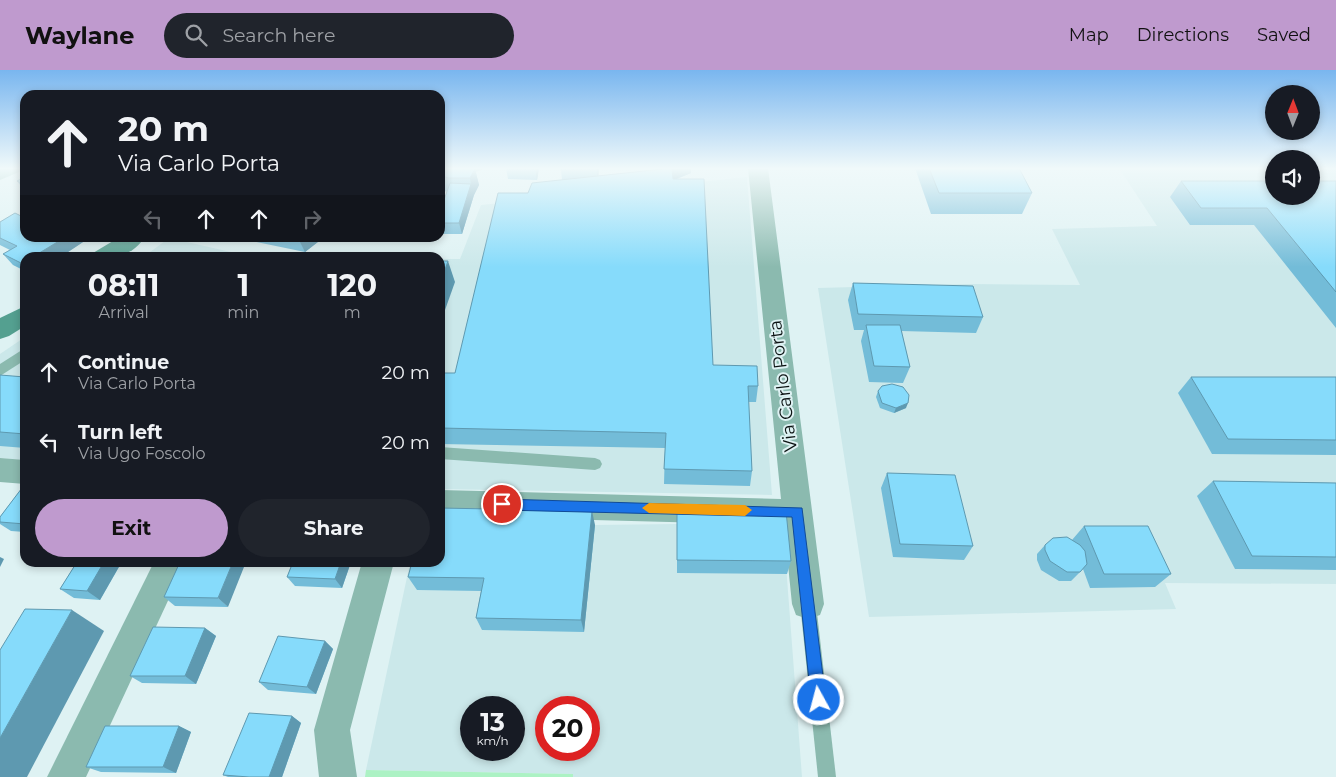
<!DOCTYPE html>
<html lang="en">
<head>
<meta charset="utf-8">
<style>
	:root { --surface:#171b24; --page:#20242c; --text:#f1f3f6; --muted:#9ea1a6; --accent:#bf9ace }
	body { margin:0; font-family:Montserrat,sans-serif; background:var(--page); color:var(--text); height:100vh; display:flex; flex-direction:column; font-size:19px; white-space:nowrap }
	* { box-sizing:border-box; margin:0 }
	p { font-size:16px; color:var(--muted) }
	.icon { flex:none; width:28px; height:28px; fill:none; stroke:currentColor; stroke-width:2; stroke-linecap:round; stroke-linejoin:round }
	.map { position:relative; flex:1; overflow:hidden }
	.sheet { position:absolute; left:20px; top:182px; width:425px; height:315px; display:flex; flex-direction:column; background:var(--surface); border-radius:15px; box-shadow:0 2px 8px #0003 }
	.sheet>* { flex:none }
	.guide { position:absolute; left:20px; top:20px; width:425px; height:152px; border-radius:15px; box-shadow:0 2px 8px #0003; background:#171b24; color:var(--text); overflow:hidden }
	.needle { width:32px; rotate:1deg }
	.controls { position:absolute; left:1265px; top:15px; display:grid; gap:10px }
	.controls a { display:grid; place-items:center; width:55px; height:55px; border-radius:50%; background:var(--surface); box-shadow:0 2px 8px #0003; font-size:25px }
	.speed { position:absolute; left:460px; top:626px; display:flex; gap:10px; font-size:25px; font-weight:700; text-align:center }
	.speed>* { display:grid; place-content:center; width:65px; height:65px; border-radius:50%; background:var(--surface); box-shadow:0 2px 8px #0003; line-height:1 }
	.speed small { font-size:12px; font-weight:400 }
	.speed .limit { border:8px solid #d22; background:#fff; color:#111 }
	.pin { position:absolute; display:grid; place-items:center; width:42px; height:42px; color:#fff; margin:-21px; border:2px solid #fff; border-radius:50%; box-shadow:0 1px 5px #0007 }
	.me { position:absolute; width:55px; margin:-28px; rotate:353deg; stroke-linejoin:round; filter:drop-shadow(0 0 4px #0008) }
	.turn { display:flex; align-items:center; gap:18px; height:105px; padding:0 15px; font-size:22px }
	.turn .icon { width:65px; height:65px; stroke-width:2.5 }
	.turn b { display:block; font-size:35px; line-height:42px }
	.lanes { display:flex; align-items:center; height:48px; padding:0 15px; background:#0003; justify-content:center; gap:25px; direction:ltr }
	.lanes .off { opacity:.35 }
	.eta { display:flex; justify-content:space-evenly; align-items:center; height:85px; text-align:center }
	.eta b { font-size:30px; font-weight:700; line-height:35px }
	.primary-button { display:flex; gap:10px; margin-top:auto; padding:10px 15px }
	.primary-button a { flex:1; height:58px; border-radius:30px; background:var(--accent); color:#111; font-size:20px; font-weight:700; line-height:58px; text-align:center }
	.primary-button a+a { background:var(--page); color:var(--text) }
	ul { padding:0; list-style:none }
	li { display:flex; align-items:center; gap:15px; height:70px; padding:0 15px }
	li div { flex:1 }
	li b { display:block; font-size:19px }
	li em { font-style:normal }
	header { display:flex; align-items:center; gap:30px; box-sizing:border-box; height:70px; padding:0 25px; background:var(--accent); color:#111 }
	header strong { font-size:24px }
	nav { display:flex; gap:28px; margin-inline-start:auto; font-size:18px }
	.search { width:350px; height:45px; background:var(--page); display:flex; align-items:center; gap:12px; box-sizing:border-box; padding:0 18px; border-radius:28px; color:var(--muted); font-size:19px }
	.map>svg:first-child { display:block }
	.built { fill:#cbe8ea; fill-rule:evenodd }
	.green { fill:#acf2c4 }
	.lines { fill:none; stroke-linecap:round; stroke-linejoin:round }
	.lane { fill:#8bbaaf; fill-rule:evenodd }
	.street { fill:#8bbaaf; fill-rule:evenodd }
	.secondary { fill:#54a090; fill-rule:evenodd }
	.wall { fill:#73bcd8 }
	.shaded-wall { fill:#5e99b0 }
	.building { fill:#86dbfb; stroke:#5e99b0 }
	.route { fill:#1a73e8; stroke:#114b97 }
	.slow { fill:#f59e0b }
	.labels { text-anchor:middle; stroke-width:4; stroke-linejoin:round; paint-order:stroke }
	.street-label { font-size:18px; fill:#0c1313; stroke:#def2f3 }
</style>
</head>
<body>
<header>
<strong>Waylane</strong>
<div class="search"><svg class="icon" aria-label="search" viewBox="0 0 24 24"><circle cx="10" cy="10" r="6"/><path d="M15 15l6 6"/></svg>Search here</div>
<nav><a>Map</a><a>Directions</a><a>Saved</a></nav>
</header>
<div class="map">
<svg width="1336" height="707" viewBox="0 0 1336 707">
	<rect width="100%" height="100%" fill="#def2f3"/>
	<!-- built -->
	<g class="built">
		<polygon points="1119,98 1274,98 1274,126 1311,126 1311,98 1336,98 1336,514 1165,513 1176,539 869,547 818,218 967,214 1080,215 1052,159 1157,156"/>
		<polygon points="747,107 772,425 440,419 440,189 460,189 481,135"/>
		<polygon points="169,168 253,187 328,188 142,188"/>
		<polygon points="25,267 25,390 0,388 0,284"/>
		<path d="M 677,454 L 783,455 L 802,707 L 573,707 L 573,704 L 366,700 L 410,493 L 440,492 L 595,455 ZM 471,638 L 514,638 L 514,680 L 471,680 ZM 546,638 L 589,638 L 589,680 L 546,680 Z"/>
	</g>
	<!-- green -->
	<polygon class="green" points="366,700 573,704 573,707 365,707"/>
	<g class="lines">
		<!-- lane -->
		<g class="lane">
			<path d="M 485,98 C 478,103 462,104 455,99 Z"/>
			<polygon points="25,278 25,290 0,306 0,294"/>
			<polygon points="440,377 595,388 600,390 602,394 600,398 595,400 440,389"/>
			<polygon points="808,526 814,529 816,534 836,707 818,707 800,534 802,529"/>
		</g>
		<!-- street -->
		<g class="street">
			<polygon points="0,98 22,98 19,102 0,110"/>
			<polygon points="748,98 768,98 824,534 820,545 808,549 796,545 792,534 784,455 440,446 440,420 781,429"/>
			<polygon points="0,388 25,390 25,414 0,412"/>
			<polygon points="154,492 186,492 86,707 47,707"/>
			<polygon points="362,492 394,492 350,660 357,707 319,707 314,660"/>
		</g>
		<!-- secondary -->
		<g class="secondary">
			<path d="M 118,168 L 144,168 C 131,188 111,188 90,188 L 93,183 Z"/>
			<polygon points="25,236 25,256 9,266 0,269 0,248"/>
		</g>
	</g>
	<!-- wall -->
	<g class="wall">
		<polygon points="440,98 475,99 479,115 474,125 462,164 440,164 440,141 447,122 440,119"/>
		<polygon points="506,98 539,98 537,110 508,109"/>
		<polygon points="599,98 598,106 665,99 663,98 691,98 691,103 677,109 713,295 758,316 756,332 748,332 752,401 750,416 664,414 665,378 440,374 440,303 455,303 528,123 562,110 561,100"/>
		<polygon points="915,98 1019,98 1032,123 1022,144 931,144"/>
		<polygon points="25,107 25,121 17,111"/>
		<polygon points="1181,111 1336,111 1336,258 1254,155 1190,155 1170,127"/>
		<polygon points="0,152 25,168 99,168 91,172 86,170 59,188 25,188 25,201 13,195 3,184 10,180 0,175"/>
		<polygon points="237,168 323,168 305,182"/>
		<polygon points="853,213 983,247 976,263 901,261 910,297 903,313 869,312 861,271 864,260 854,260 848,230"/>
		<polygon points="0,305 25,307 25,378 0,376"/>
		<polygon points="1191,307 1336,307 1336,385 1212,384 1178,323"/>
		<polygon points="878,321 906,338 894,343 880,338 876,327"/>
		<polygon points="887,403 973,476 964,490 893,487 881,418"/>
		<polygon points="1213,411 1336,413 1336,500 1235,499 1197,426"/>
		<polygon points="25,414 25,462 11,461 0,454 0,447"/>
		<polygon points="677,440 791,491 787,504 677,503"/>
		<polygon points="595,455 584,562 482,560 476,548 481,521 417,520 408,507"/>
		<polygon points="1084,456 1171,504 1155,517 1090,518 1083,499 1071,511 1059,511 1041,500 1037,490 1037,484 1045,475 1072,470"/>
		<polygon points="77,492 117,492 120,495 100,530 74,528 60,519"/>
		<polygon points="180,492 228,537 175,536 164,527"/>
		<polygon points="351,492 342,518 295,516 287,507"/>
		<polygon points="205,558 216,566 196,614 142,613 130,606"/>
		<polygon points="325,571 333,579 316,624 268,620 259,612"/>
		<polygon points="292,646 301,653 282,707 228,707 223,705"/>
		<polygon points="179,656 191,662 176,703 101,702 86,697"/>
	</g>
	<!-- shaded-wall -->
	<g class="shaded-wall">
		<polygon points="535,98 539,98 537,110"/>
		<polygon points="597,98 599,98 598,111 597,100"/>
		<polygon points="675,98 691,98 691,103 673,110 673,99"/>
		<polygon points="475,99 479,115 474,125 462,164 459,153 471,114 470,108"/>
		<polygon points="64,168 84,168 86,170 59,188 31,188"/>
		<polygon points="87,168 99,168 91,172"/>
		<polygon points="298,168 323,168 305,182"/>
		<polygon points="25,191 25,197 21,193"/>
		<polygon points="448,191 455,212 440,254 440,214"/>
		<polygon points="908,333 906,338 894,343 896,338"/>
		<polygon points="592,441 595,455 584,562 581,550"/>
		<polygon points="0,487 4,489 0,497"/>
		<polygon points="104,492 117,492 120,495 100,530 87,521"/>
		<polygon points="233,492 246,492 228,537 218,528"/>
		<polygon points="341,492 351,492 342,518 335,509"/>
		<polygon points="72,540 104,561 27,707 0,707 0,668"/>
		<polygon points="205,558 216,566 196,614 185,606"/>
		<polygon points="325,571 333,579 316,624 307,617"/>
		<polygon points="292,646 301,653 282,707 269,707"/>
		<polygon points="179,656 191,662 176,703 163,697"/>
	</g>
	<!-- building -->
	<g class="building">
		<polygon points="440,98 473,98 475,99 470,108 448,108 440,105"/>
		<rect x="561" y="98" width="36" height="2"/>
		<polygon points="672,98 673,109 704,109 713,295 757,296 758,316 748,316 752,401 664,399 666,363 440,358 440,303 455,303 498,123 528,123 532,113"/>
		<polygon points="929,98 1019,98 1032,123 939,123"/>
		<polygon points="25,107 25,115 17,111"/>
		<polygon points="1181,111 1274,111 1274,126 1311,126 1311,111 1336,111 1336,222 1267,138 1201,138"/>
		<polygon points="450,113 471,114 459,153 440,153 440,141"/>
		<polygon points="15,143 25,148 25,168 64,168 31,188 25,188 25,191 21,193 3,184 17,176 0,168 0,152"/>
		<polygon points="236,184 336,188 234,188"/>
		<polygon points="440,191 448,191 440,214"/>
		<polygon points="853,213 973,216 983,247 858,244"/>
		<polygon points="866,255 900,255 910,297 874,296"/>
		<polygon points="0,305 25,307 25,364 0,362"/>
		<polygon points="1191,307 1336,307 1336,370 1228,369"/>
		<polygon points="892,314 903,317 909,325 908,333 896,338 882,333 878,321 882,316"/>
		<polygon points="887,403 955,405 973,476 900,474"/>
		<polygon points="1213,411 1336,413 1336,487 1252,486"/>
		<polygon points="25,414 25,454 0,452 0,447"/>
		<polygon points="440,438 592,441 581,550 476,548 484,508 408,507 412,492 440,492"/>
		<polygon points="677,440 786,441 791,491 677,490"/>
		<polygon points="1084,456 1148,456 1171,504 1104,504"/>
		<polygon points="1067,467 1080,475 1085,481 1087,494 1080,502 1067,502 1050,491 1045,480 1045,475 1053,468"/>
		<polygon points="77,492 104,492 87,521 60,519"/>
		<polygon points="180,492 233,492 218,528 164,527"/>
		<polygon points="293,492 341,492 335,509 287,507"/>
		<polygon points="25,539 72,540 0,668 0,580"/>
		<polygon points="153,557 205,558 185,606 130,606"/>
		<polygon points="278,566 325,571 307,617 259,612"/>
		<polygon points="249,643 292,646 269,707 249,707 223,705"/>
		<polygon points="105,656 179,656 163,697 86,697"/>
	</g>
	<!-- sky -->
	<linearGradient id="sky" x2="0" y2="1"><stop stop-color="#79b6ef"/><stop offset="0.5" stop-color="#f0f9fa"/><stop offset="1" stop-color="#f0f9fa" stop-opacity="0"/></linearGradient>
	<rect width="1336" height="197" fill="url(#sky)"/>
	<!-- route -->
	<polygon class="route" points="502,429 802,438 826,630 824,635 819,637 814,635 811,630 792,447 502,440 496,434"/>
	<!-- slow -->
	<polygon class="slow" points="649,433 745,435 752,440 745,446 649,443 642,438"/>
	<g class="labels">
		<!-- street labels -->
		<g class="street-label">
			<text transform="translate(783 316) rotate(-97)" y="6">Via Carlo Porta</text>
		</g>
	</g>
</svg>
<div class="controls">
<a><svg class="needle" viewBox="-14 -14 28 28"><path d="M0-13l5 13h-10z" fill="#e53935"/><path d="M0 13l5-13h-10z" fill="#9ea1a6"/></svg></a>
<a><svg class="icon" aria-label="sound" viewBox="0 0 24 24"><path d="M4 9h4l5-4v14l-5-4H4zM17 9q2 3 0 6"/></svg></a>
</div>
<div class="speed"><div>13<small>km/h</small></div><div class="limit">20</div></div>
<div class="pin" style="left:502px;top:434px;background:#d93025"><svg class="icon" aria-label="arrive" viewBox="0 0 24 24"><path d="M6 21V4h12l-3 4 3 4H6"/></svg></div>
<svg class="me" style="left:819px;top:630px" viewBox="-20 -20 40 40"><circle r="17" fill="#1a73e8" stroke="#fff" stroke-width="3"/><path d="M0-11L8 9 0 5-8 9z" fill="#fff"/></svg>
<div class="guide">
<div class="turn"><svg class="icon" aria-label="ahead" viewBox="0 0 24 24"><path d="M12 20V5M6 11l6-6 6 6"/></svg><div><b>20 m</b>Via Carlo Porta</div></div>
<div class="lanes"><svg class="icon off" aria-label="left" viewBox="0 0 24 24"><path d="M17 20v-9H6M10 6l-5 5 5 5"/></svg><svg class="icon" aria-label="ahead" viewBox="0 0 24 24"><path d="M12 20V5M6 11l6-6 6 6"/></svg><svg class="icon" aria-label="ahead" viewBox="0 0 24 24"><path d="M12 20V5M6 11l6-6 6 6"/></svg><svg class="icon off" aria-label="right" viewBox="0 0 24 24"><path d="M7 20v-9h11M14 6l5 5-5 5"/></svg></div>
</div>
<section class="sheet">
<div class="eta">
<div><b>08:11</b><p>Arrival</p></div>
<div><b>1</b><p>min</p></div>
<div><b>120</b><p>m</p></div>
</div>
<ul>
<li><svg class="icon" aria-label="ahead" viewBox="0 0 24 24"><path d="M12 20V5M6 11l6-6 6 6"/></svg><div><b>Continue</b><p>Via Carlo Porta</p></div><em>20 m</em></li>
<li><svg class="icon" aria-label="left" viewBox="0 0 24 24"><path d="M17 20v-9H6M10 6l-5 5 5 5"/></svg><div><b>Turn left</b><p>Via Ugo Foscolo</p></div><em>20 m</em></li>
</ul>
<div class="primary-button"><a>Exit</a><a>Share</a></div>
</section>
</div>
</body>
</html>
